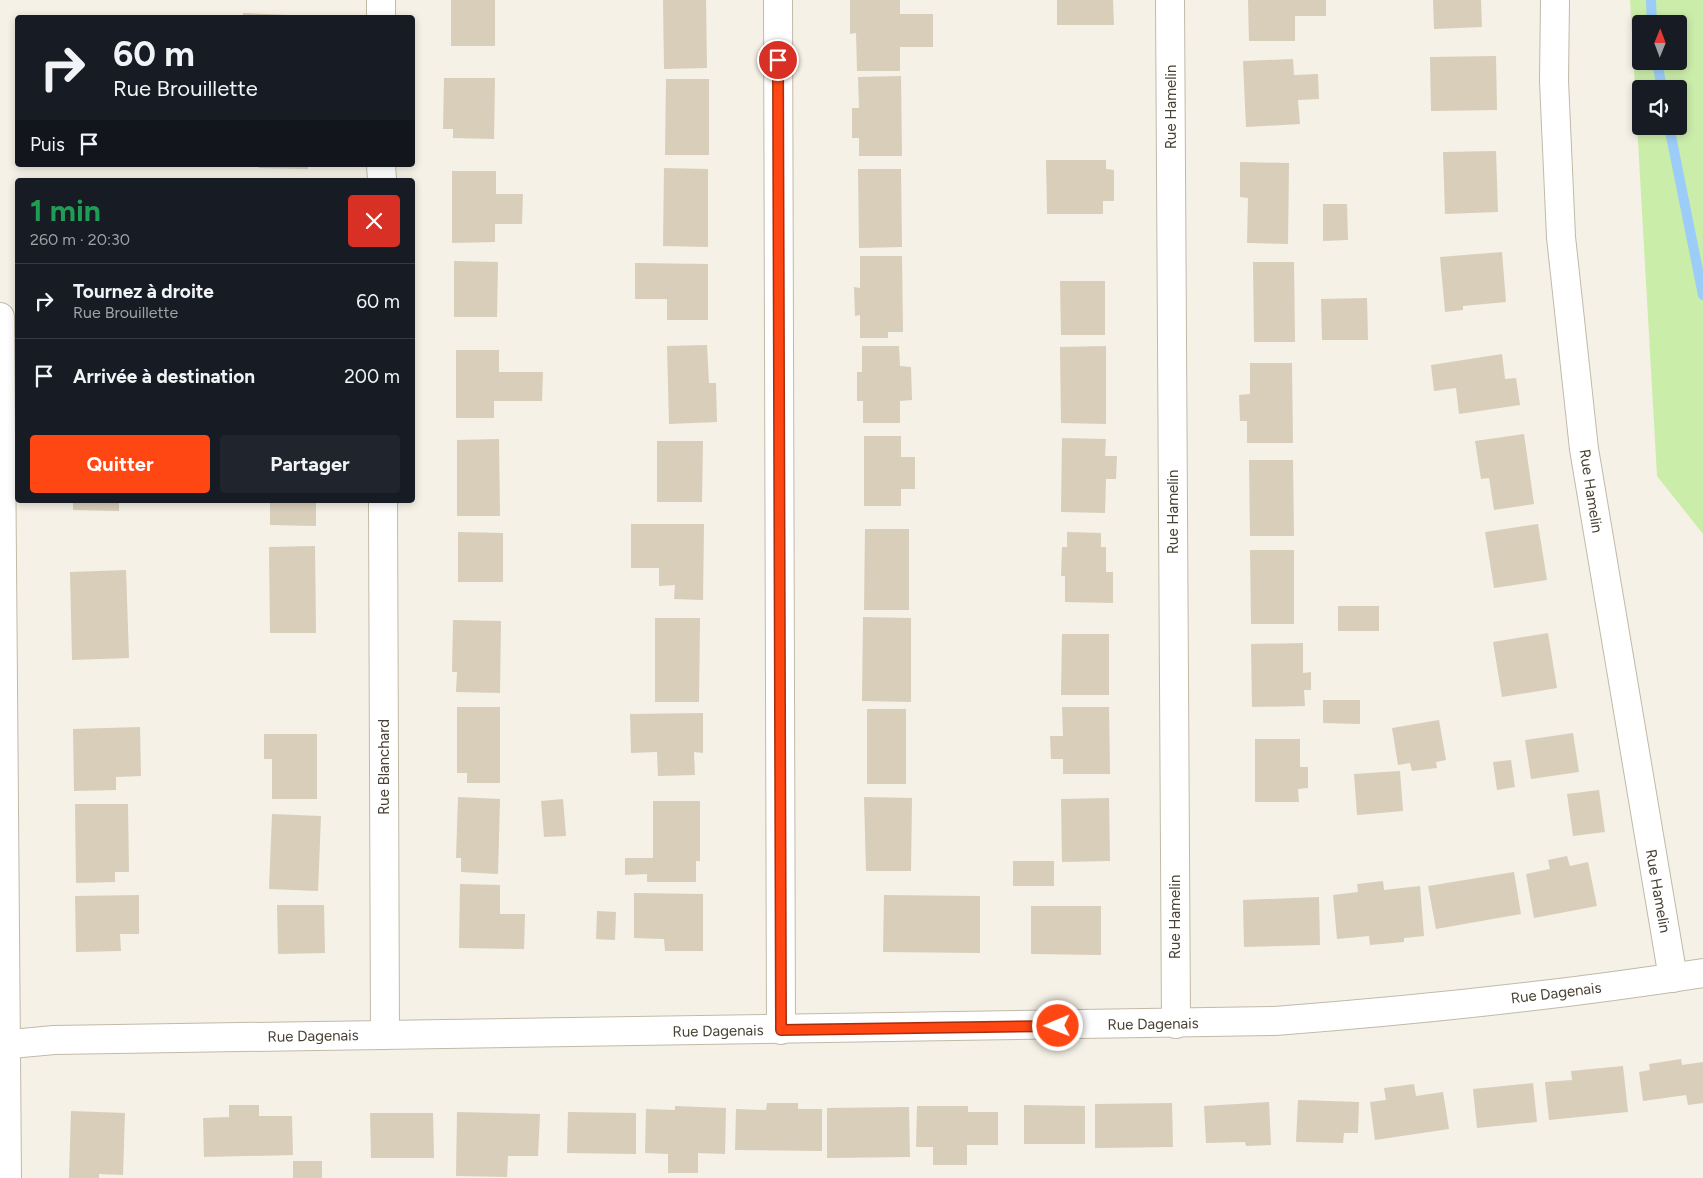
<!DOCTYPE html>
<html lang="fr">
<head>
<meta charset="utf-8">
<style>
	:root { --surface:#171b24; --page:#20242c; --text:#f1f3f6; --muted:#9ea1a6; --line:#363941; --accent:#ff4713 }
	body { margin:0; font-family:Figtree,sans-serif; background:var(--page); color:var(--text); height:100vh; display:flex; flex-direction:column; font-size:19px; white-space:nowrap }
	* { box-sizing:border-box; margin:0 }
	p { font-size:16px; color:var(--muted) }
	.icon { flex:none; width:28px; height:28px; fill:none; stroke:currentColor; stroke-width:2; stroke-linecap:round; stroke-linejoin:round }
	.map { position:relative; flex:1; overflow:hidden }
	.panel { position:absolute; left:15px; top:178px; width:400px; height:325px; display:flex; flex-direction:column; background:var(--surface); border-radius:5px; box-shadow:0 2px 8px #0003 }
	.panel>* { flex:none }
	.hud { position:absolute; left:15px; top:15px; width:400px; height:152px; border-radius:5px; box-shadow:0 2px 8px #0003; background:#171b24; color:var(--text); overflow:hidden }
	.needle { width:32px; rotate:1deg }
	.tools { position:absolute; left:1632px; top:15px; display:grid; gap:10px }
	.tools a { display:grid; place-items:center; width:55px; height:55px; border-radius:5px; background:var(--surface); box-shadow:0 2px 8px #0003; font-size:25px }
	.pin { position:absolute; display:grid; place-items:center; width:42px; height:42px; color:#fff; margin:-21px; border:2px solid #fff; border-radius:50%; box-shadow:0 1px 5px #0007 }
	.me { position:absolute; width:55px; margin:-28px; rotate:269deg; stroke-linejoin:round; filter:drop-shadow(0 0 4px #0008) }
	.turn { display:flex; align-items:center; gap:18px; height:105px; padding:0 15px; font-size:22px }
	.turn .icon { width:65px; height:65px; stroke-width:2.5 }
	.turn b { display:block; font-size:35px; line-height:42px }
	.then { display:flex; align-items:center; height:48px; padding:0 15px; background:#0003; gap:10px; font-size:19px }
	.round { display:grid; place-items:center; flex:none; width:52px; height:52px; border-radius:5px; background:var(--page) }
	.overview { display:flex; align-items:center; justify-content:space-between; height:85px; padding:0 15px }
	h1 { font-size:30px; font-weight:700; line-height:38px; color:#1e9e55 }
	.action { display:flex; gap:10px; margin-top:auto; padding:10px 15px }
	.action a { flex:1; height:58px; border-radius:5px; background:var(--accent); color:#fff; font-size:20px; font-weight:700; line-height:58px; text-align:center }
	.action a+a { background:var(--page); color:var(--text) }
	ul { padding:0; list-style:none }
	li { display:flex; align-items:center; gap:15px; height:75px; padding:0 15px; border-top:1px solid var(--line) }
	li div { flex:1 }
	li b { display:block; font-size:19px }
	li em { font-style:normal }
	.map>svg:first-child { display:block }
	.green { fill:#cbedaa; fill-rule:evenodd }
	.lines { fill:none; stroke-linecap:round; stroke-linejoin:round }
	.stream { stroke:#9cccf8; stroke-width:10 }
	.building { fill:#d8ceba }
	.street-casing { stroke:#c1baa7; stroke-width:30 }
	.street { stroke:#fff; stroke-width:28 }
	.route-casing { stroke:#a62e0c; stroke-width:12 }
	.route { stroke:#ff4713; stroke-width:9 }
	.labels { text-anchor:middle; stroke-width:5; stroke-linejoin:round; paint-order:stroke }
	.street-label { font-size:15px; fill:#484234; stroke:#fff }
</style>
</head>
<body>
<div class="map">
<svg width="1703" height="1178" viewBox="0 0 1703 1178">
	<rect width="100%" height="100%" fill="#f5f1e6"/>
	<!-- green -->
	<path class="green" d="M 1630,0 L 1703,0 L 1703,534 L 1657,476 ZM 1641,24 L 1679,24 L 1679,61 L 1641,61 ZM 1641,89 L 1679,89 L 1679,126 L 1641,126 Z"/>
	<g class="lines">
		<!-- stream -->
		<g class="stream">
			<polyline points="1651,0 1652,24"/>
			<polyline points="1657,61 1662,89"/>
			<polyline points="1669,126 1703,295"/>
		</g>
	</g>
	<!-- building -->
	<g class="building">
		<rect x="451" y="0" width="44" height="46"/>
		<polygon points="663,0 706,0 707,68 664,69"/>
		<polygon points="850,0 900,0 900,14 933,14 933,47 900,47 900,71 857,71 856,33 850,34"/>
		<polygon points="1057,0 1113,0 1114,25 1057,25"/>
		<polygon points="1248,0 1326,0 1326,16 1295,16 1295,41 1249,41"/>
		<polygon points="1433,0 1481,0 1482,27 1434,29"/>
		<polygon points="243,13 314,16 314,18 243,18"/>
		<polygon points="1496,56 1497,110 1431,111 1430,57"/>
		<polygon points="1293,59 1294,75 1318,74 1319,99 1298,100 1300,124 1246,127 1243,61"/>
		<polygon points="901,76 902,156 859,156 859,138 852,138 852,108 859,108 858,77"/>
		<polygon points="444,78 495,78 494,139 453,138 453,129 443,129"/>
		<polygon points="666,79 709,79 709,155 665,155"/>
		<polygon points="1496,151 1498,212 1445,214 1443,152"/>
		<polygon points="1046,160 1106,160 1106,169 1114,170 1114,201 1103,201 1103,214 1047,214"/>
		<polygon points="1240,162 1289,163 1288,244 1247,243 1248,198 1240,197"/>
		<polygon points="259,165 308,165 308,169 259,168"/>
		<polygon points="664,168 708,169 708,247 663,246"/>
		<polygon points="858,169 901,169 902,247 859,248"/>
		<polygon points="452,171 496,171 496,194 523,194 522,224 495,224 495,242 452,243"/>
		<polygon points="1323,204 1347,204 1348,240 1323,241"/>
		<polygon points="1502,252 1506,302 1463,306 1463,310 1445,312 1440,257"/>
		<polygon points="860,256 902,256 903,332 888,332 888,338 860,338 860,315 855,316 854,287 860,288"/>
		<polygon points="454,261 498,262 497,317 454,317"/>
		<polygon points="1253,262 1294,262 1295,342 1254,342"/>
		<polygon points="635,263 708,264 708,320 667,320 667,299 635,299"/>
		<polygon points="1060,281 1105,281 1105,335 1061,335"/>
		<polygon points="1367,298 1368,340 1322,340 1321,299"/>
		<polygon points="707,345 709,383 716,383 717,422 669,424 667,346"/>
		<polygon points="862,346 899,346 900,366 911,367 912,400 900,401 900,423 863,423 863,401 857,401 857,372 862,372"/>
		<polygon points="1106,346 1106,424 1061,423 1060,347"/>
		<polygon points="456,350 499,350 499,372 543,372 542,401 494,401 494,418 456,418"/>
		<polygon points="1502,354 1505,379 1516,378 1520,405 1459,414 1456,388 1434,391 1431,365"/>
		<polygon points="1250,363 1292,363 1293,443 1247,443 1247,421 1240,421 1239,395 1250,394"/>
		<polygon points="1524,434 1534,504 1494,510 1489,478 1481,479 1475,441"/>
		<polygon points="864,436 901,436 901,457 915,457 915,489 901,489 901,506 864,506"/>
		<polygon points="1062,438 1106,439 1105,456 1117,456 1116,479 1106,479 1105,513 1061,512"/>
		<polygon points="499,439 500,516 457,516 457,440"/>
		<polygon points="657,441 703,441 702,502 657,502"/>
		<polygon points="1249,460 1293,460 1294,536 1250,536"/>
		<polygon points="73,500 119,500 119,511 73,510"/>
		<polygon points="270,500 316,500 316,526 270,525"/>
		<polygon points="631,524 704,524 703,600 674,599 675,585 659,586 659,568 631,568"/>
		<polygon points="1538,524 1547,580 1494,588 1485,532"/>
		<polygon points="865,529 909,529 909,610 864,610"/>
		<polygon points="458,532 503,533 503,582 458,582"/>
		<polygon points="1067,532 1101,533 1101,547 1106,547 1106,572 1113,572 1113,603 1065,602 1065,576 1061,576 1062,547 1067,547"/>
		<polygon points="315,546 316,633 270,633 269,547"/>
		<polygon points="1250,550 1294,550 1294,624 1251,624"/>
		<polygon points="126,570 129,658 72,660 70,572"/>
		<rect x="1338" y="606" width="41" height="25"/>
		<polygon points="863,617 911,618 911,702 862,701"/>
		<polygon points="655,618 700,618 699,702 655,702"/>
		<polygon points="453,620 501,621 500,693 456,692 457,672 452,672"/>
		<polygon points="1548,633 1557,688 1502,697 1493,642"/>
		<polygon points="1062,634 1109,634 1109,695 1061,695"/>
		<polygon points="1303,643 1303,673 1311,672 1311,690 1304,690 1305,706 1252,707 1251,644"/>
		<polygon points="1323,700 1360,700 1360,724 1323,723"/>
		<polygon points="457,707 500,707 500,783 467,783 467,773 457,773"/>
		<polygon points="1062,707 1109,707 1110,774 1063,774 1063,759 1051,759 1050,736 1063,736"/>
		<rect x="867" y="709" width="39" height="75"/>
		<polygon points="703,713 703,753 694,752 695,775 658,776 657,752 631,753 630,714"/>
		<polygon points="1439,720 1446,760 1436,762 1437,768 1412,771 1410,763 1398,765 1392,728"/>
		<polygon points="140,727 141,776 116,777 116,790 74,791 73,729"/>
		<polygon points="1573,733 1579,772 1531,779 1525,740"/>
		<polygon points="264,734 317,734 317,799 272,799 272,759 264,759"/>
		<polygon points="1255,739 1300,739 1300,767 1308,767 1308,788 1298,789 1299,802 1255,802"/>
		<polygon points="1511,760 1515,787 1497,790 1493,762"/>
		<polygon points="1400,771 1403,811 1357,815 1354,774"/>
		<polygon points="1599,790 1605,832 1573,836 1567,794"/>
		<polygon points="458,797 500,799 498,874 461,872 461,858 456,858"/>
		<polygon points="864,797 912,798 911,871 866,871"/>
		<polygon points="1109,798 1110,861 1062,862 1061,799"/>
		<polygon points="563,799 566,836 544,837 541,801"/>
		<polygon points="653,801 700,801 700,861 696,861 696,882 647,882 647,874 625,875 625,858 653,858"/>
		<polygon points="75,804 128,804 129,872 115,872 115,882 76,883"/>
		<polygon points="272,814 321,816 318,891 269,889"/>
		<polygon points="1567,856 1570,866 1588,862 1597,906 1534,918 1526,874 1550,869 1548,860"/>
		<rect x="1013" y="861" width="41" height="25"/>
		<polygon points="1514,872 1521,914 1436,929 1428,886"/>
		<polygon points="1383,881 1384,890 1420,886 1424,936 1404,938 1404,942 1370,945 1369,936 1337,939 1333,895 1358,892 1357,884"/>
		<polygon points="460,884 500,885 500,914 525,914 524,949 459,948"/>
		<polygon points="634,893 703,894 703,951 665,951 664,939 634,938"/>
		<polygon points="139,895 139,934 120,934 121,951 76,952 75,896"/>
		<polygon points="884,895 980,896 980,953 883,952"/>
		<polygon points="1319,897 1320,945 1244,947 1243,900"/>
		<polygon points="277,905 324,905 325,953 278,954"/>
		<polygon points="1031,906 1101,906 1101,955 1031,954"/>
		<polygon points="597,911 616,912 615,940 596,939"/>
		<polygon points="1681,1059 1682,1065 1703,1062 1703,1103 1688,1105 1686,1095 1643,1101 1639,1072 1650,1070 1649,1064"/>
		<polygon points="1623,1066 1628,1112 1549,1120 1545,1082 1572,1080 1571,1071"/>
		<polygon points="1533,1083 1537,1122 1477,1128 1473,1089"/>
		<polygon points="1414,1084 1416,1096 1443,1092 1449,1129 1375,1140 1370,1102 1386,1100 1384,1088"/>
		<polygon points="1298,1100 1359,1102 1358,1133 1344,1133 1343,1143 1296,1142"/>
		<polygon points="1269,1102 1271,1145 1246,1146 1245,1142 1206,1143 1204,1106"/>
		<polygon points="767,1103 798,1103 798,1109 822,1109 822,1151 735,1150 736,1109 766,1110"/>
		<polygon points="1172,1103 1173,1147 1095,1148 1095,1104"/>
		<polygon points="229,1105 259,1105 259,1116 292,1116 293,1155 204,1157 203,1118 229,1117"/>
		<polygon points="1024,1105 1085,1106 1085,1144 1024,1144"/>
		<polygon points="675,1106 726,1108 725,1154 698,1153 698,1173 668,1173 668,1154 645,1153 646,1109 675,1110"/>
		<polygon points="917,1106 968,1106 968,1112 998,1112 998,1145 967,1145 967,1165 933,1165 933,1147 916,1147"/>
		<polygon points="909,1107 910,1157 827,1158 827,1108"/>
		<polygon points="71,1111 125,1113 123,1175 99,1174 99,1178 69,1178"/>
		<polygon points="457,1112 540,1114 538,1156 508,1156 507,1177 456,1176"/>
		<polygon points="568,1112 636,1113 636,1154 567,1153"/>
		<polygon points="370,1113 433,1113 434,1158 371,1158"/>
		<rect x="293" y="1161" width="29" height="17"/>
	</g>
	<g class="lines">
		<defs>
			<g id="street">
				<polyline points="381,0 381,18"/>
				<polyline points="778,0 781,1030"/>
				<polyline points="1170,0 1176,1024"/>
				<polyline points="1555,0 1554,81 1561,237 1584,449 1673,978"/>
				<polyline points="381,165 382,180"/>
				<polyline points="0,317 7,1178"/>
				<polyline points="383,500 385,1035"/>
				<path d="M 0,1045 L 54,1040 L 1275,1021 C 1419,1010 1561,995 1703,973"/>
			</g>
		</defs>
		<!-- street casing -->
		<use href="#street" class="street-casing"/>
		<!-- street -->
		<use href="#street" class="street"/>
	</g>
	<g class="lines">
		<defs>
			<polyline id="route" points="778,60 781,1030 1058,1026"/>
		</defs>
		<!-- route casing -->
		<use href="#route" class="route-casing"/>
		<!-- route -->
		<use href="#route" class="route"/>
	</g>
	<g class="labels">
		<!-- street labels -->
		<g class="street-label">
			<text transform="translate(1171 107) rotate(-90)" y="5">Rue Hamelin</text>
			<text transform="translate(1591 491) rotate(81)" y="5">Rue Hamelin</text>
			<text transform="translate(1173 512) rotate(-90)" y="5">Rue Hamelin</text>
			<text transform="translate(384 767) rotate(-90)" y="5">Rue Blanchard</text>
			<text transform="translate(1658 891) rotate(80)" y="5">Rue Hamelin</text>
			<text transform="translate(1175 917) rotate(-90)" y="5">Rue Hamelin</text>
			<text transform="translate(1556 993) rotate(-7)" y="5">Rue Dagenais</text>
			<text transform="translate(1153 1024) rotate(-1)" y="5">Rue Dagenais</text>
			<text transform="translate(718 1031) rotate(-1)" y="5">Rue Dagenais</text>
			<text transform="translate(313 1036) rotate(-1)" y="5">Rue Dagenais</text>
		</g>
	</g>
</svg>
<div class="tools">
<a><svg class="needle" viewBox="-14 -14 28 28"><path d="M0-13l5 13h-10z" fill="#e53935"/><path d="M0 13l5-13h-10z" fill="#9ea1a6"/></svg></a>
<a><svg class="icon" aria-label="sound" viewBox="0 0 24 24"><path d="M4 9h4l5-4v14l-5-4H4zM17 9q2 3 0 6"/></svg></a>
</div>
<div class="pin" style="left:778px;top:60px;background:#d93025"><svg class="icon" aria-label="arrive" viewBox="0 0 24 24"><path d="M6 21V4h12l-3 4 3 4H6"/></svg></div>
<svg class="me" style="left:1058px;top:1026px" viewBox="-20 -20 40 40"><circle r="17" fill="#ff4713" stroke="#fff" stroke-width="3"/><path d="M0-11L8 9 0 5-8 9z" fill="#fff"/></svg>
<div class="hud">
<div class="turn"><svg class="icon" aria-label="right" viewBox="0 0 24 24"><path d="M7 20v-9h11M14 6l5 5-5 5"/></svg><div><b>60 m</b>Rue Brouillette</div></div>
<div class="then">Puis<svg class="icon" aria-label="arrive" viewBox="0 0 24 24"><path d="M6 21V4h12l-3 4 3 4H6"/></svg></div>
</div>
<section class="panel">
<div class="overview"><div><h1>1 min</h1><p>260 m · 20:30</p></div><a class="round" style="background:#d93025;color:#fff"><svg class="icon" aria-label="close" viewBox="0 0 24 24"><path d="M6 6l12 12M18 6L6 18"/></svg></a></div>
<ul>
<li><svg class="icon" aria-label="right" viewBox="0 0 24 24"><path d="M7 20v-9h11M14 6l5 5-5 5"/></svg><div><b>Tournez à droite</b><p>Rue Brouillette</p></div><em>60 m</em></li>
<li><svg class="icon" aria-label="arrive" viewBox="0 0 24 24"><path d="M6 21V4h12l-3 4 3 4H6"/></svg><div><b>Arrivée à destination</b></div><em>200 m</em></li>
</ul>
<div class="action"><a>Quitter</a><a>Partager</a></div>
</section>
</div>
</body>
</html>
